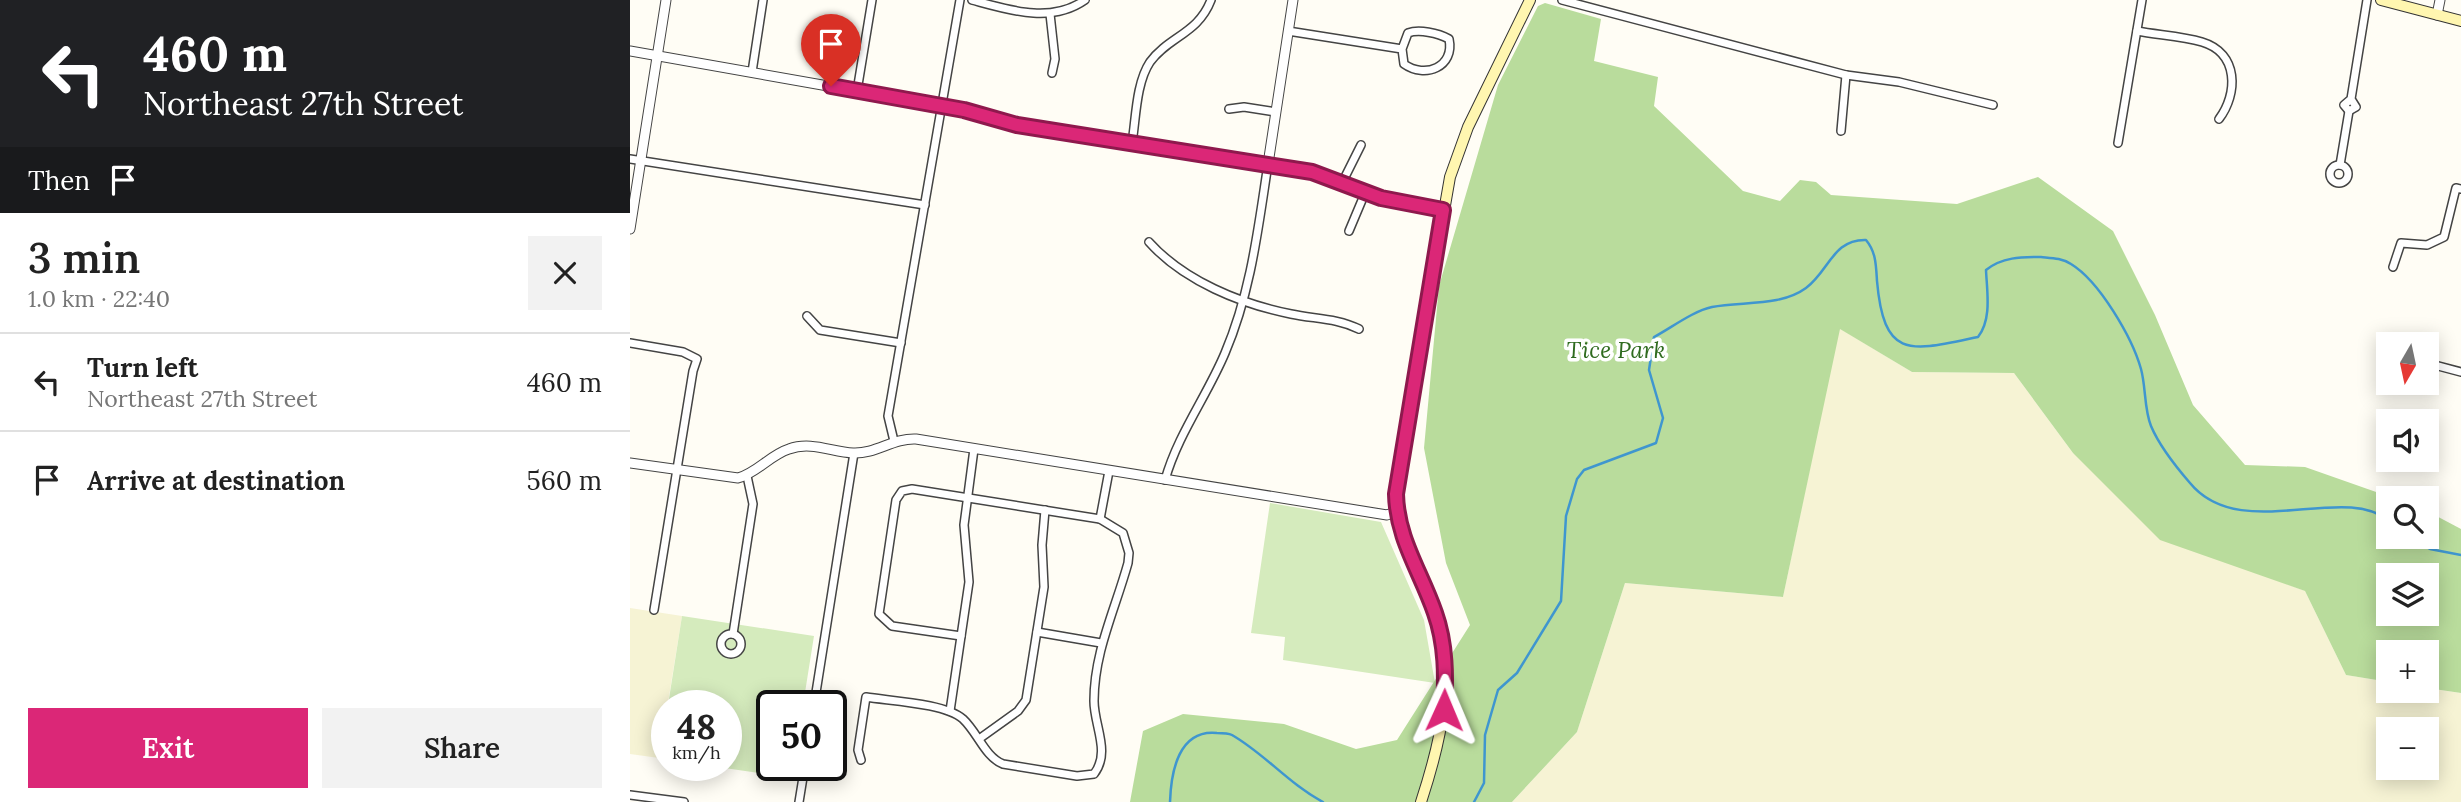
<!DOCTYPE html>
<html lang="en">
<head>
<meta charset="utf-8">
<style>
	:root { --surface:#fff; --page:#f2f2f2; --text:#222; --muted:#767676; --line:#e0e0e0; --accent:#db2777 }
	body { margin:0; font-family:Lora,serif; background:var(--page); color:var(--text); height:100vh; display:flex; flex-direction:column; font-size:26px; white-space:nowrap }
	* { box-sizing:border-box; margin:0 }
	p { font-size:23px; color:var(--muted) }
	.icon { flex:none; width:38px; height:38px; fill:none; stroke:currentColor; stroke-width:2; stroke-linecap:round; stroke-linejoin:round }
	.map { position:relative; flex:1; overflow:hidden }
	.panel { display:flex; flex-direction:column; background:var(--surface); width:630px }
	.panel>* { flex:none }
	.banner { background:#202124; color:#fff; overflow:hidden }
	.needle { width:46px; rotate:189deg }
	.fabs { position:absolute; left:1746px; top:332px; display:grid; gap:14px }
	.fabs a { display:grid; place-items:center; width:63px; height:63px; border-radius:0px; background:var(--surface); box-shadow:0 4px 18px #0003; font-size:35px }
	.speed { position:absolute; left:21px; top:690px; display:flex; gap:14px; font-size:35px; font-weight:700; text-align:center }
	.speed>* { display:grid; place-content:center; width:91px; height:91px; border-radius:50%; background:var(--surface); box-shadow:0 4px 18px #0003; line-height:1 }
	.speed small { font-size:18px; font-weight:400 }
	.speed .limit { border:4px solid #111; border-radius:10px; background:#fff; color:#111 }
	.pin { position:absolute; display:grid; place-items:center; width:60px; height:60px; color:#fff; margin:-72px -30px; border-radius:50% 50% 50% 0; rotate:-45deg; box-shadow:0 0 7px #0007 }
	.pin .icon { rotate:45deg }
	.me { position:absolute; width:77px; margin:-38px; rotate:1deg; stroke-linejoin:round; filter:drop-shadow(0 0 5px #0008) }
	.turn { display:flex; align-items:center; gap:24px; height:147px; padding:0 28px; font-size:32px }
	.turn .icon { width:91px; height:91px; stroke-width:2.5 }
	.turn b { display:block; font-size:49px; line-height:60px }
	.then { display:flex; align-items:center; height:66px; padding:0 28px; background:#0003; gap:14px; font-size:26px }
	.round { display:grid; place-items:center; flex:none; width:74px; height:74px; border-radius:0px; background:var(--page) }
	.head { display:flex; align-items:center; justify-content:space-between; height:119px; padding:0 28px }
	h1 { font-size:42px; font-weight:600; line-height:52px }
	.primary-button { display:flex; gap:14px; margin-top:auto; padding:14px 28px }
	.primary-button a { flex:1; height:80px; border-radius:0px; background:var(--accent); color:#fff; font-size:28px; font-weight:600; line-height:80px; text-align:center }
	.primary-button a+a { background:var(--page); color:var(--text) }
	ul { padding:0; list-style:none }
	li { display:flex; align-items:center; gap:21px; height:98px; padding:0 28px; border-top:2px solid var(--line) }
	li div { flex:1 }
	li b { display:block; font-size:26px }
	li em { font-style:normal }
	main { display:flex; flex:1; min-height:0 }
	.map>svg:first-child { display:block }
	.farmland { fill:#f6f3d4; fill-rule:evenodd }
	.green { fill:#d5ebbd }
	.forest { fill:#b9dc9c; fill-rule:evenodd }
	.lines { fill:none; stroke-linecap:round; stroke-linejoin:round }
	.stream { stroke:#3f96cf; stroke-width:2.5 }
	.minor-casing { stroke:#444; stroke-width:10 }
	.tertiary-casing { stroke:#444; stroke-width:11 }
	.secondary-casing { stroke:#333; stroke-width:12 }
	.minor { stroke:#fff; stroke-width:7 }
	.tertiary { stroke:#fff; stroke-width:9 }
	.secondary { stroke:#fff6b0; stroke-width:10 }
	.route-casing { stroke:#8e194d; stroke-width:18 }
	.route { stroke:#db2777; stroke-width:12 }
	.labels { text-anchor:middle; stroke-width:7; stroke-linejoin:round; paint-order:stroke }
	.park-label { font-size:23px; font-style:italic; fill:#2f6b1f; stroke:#fff }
</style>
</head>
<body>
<main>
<section class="panel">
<div class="banner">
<div class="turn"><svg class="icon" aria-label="left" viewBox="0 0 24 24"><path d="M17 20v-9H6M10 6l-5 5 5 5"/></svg><div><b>460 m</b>Northeast 27th Street</div></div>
<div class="then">Then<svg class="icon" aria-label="arrive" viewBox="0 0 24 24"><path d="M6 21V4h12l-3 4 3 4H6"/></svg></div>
</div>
<div class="head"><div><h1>3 min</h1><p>1.0 km · 22:40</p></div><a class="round"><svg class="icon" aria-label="close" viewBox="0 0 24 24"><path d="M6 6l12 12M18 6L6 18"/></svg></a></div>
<ul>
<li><svg class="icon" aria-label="left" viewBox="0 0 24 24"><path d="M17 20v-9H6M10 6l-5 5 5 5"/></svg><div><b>Turn left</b><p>Northeast 27th Street</p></div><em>460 m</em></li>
<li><svg class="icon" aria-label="arrive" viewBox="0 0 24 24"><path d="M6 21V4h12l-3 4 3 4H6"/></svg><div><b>Arrive at destination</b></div><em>560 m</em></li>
</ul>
<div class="primary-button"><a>Exit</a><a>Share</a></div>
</section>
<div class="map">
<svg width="1831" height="802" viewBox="0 0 1831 802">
	<rect width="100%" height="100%" fill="#fffdf5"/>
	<!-- farmland -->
	<g class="farmland">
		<path d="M 1209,328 L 1282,372 L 1384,373 L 1443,453 L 1644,579 L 1675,591 L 1716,675 L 1759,682 L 1759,691 L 1797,691 L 1797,688 L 1831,693 L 1831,802 L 882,802 L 947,732 L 995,583 L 1153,597 ZM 1759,730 L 1797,730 L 1797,768 L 1759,768 Z"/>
		<polygon points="0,608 52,616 29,758 0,754"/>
	</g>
	<!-- green -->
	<g class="green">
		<polygon points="640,503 751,522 794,620 805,683 653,660 655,637 621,633"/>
		<polygon points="52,616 184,636 173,705 142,705 142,765 164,765 162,778 74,765 96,765 96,705 38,705"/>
		<polygon points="37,711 37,759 29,758"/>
	</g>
	<!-- forest -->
	<path class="forest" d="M 915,3 L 971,19 L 964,61 L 1028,77 L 1024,106 L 1113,191 L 1150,201 L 1170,180 L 1186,182 L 1201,195 L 1327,204 L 1408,177 L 1483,231 L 1525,315 L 1563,405 L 1615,465 L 1675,467 L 1766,499 L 1759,499 L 1759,537 L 1797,537 L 1797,511 L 1831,529 L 1831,693 L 1797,688 L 1797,653 L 1759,653 L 1759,682 L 1716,675 L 1675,591 L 1530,540 L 1443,453 L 1384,373 L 1282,372 L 1210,329 L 1153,597 L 995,583 L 947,732 L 882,802 L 500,802 L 513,731 L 553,714 L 654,724 L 726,749 L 767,740 L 840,625 L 816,563 L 794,448 L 809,286 L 868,85 L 908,6 ZM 1759,576 L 1797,576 L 1797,614 L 1759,614 Z"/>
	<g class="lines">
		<!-- stream -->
		<g class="stream">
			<polyline points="1777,537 1800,549 1831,555"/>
			<path d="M 540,802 C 541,771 549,729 587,733 C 592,733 598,733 602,735 C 635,754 659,784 693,802"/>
			<path d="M 844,802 L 854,783 L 855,735 L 868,690 L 887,673 L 931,601 L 936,516 L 947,479 L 954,470 L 1026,443 L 1033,418 L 1019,370 L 1024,337 C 1041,328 1063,311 1082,307 C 1112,301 1150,307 1176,288 C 1199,271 1203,239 1236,240 C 1246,252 1246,265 1247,281 C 1254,361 1281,351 1348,337 C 1362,319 1357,292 1356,270 C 1372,257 1391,257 1411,257 C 1421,258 1432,258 1441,264 C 1469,281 1502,337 1511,369 C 1516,387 1514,409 1521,426 C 1529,445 1547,468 1560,483 C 1610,544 1714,482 1759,521"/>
		</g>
		<defs>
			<g id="minor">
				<path d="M 342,0 C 379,10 421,24 455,0"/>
				<polyline points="932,0 1216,75 1269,82 1363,105"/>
				<polyline points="420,14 425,59 422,73"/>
				<path d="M 658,31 L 772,49 L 774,64 C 795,79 825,67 819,39 C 808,33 789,29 778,33 L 772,49"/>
				<path d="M 1507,31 C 1528,35 1552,36 1572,42 C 1609,53 1608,94 1589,119"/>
				<polyline points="122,72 133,0"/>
				<polyline points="227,91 242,0"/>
				<polyline points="1721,99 1726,107 1719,111 1714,105 1721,99 1737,0"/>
				<polyline points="599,109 614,107 646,112"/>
				<polyline points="1211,131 1216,75"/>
				<path d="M 502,143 C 506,118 506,83 520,62 C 539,36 568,34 581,0"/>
				<polyline points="1488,143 1512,0"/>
				<polyline points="0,159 295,205"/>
				<polyline points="1710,165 1719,111"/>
				<circle cx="1709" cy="174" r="9"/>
				<polyline points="712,183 731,145"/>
				<polyline points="719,231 735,193"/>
				<path d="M 519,242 C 554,281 611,304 661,314 C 684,319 707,318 729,329"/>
				<polyline points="1763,267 1771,243 1797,245 1814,237 1826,188 1831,189"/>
				<polyline points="177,316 190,330 271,343"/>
				<polyline points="0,343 53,352 67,359 63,371 24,610"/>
				<polyline points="1797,363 1831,372"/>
				<polyline points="264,441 258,416 330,0"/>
				<path d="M 535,480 C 548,434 577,396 595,353 C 621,292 628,229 638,164"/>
				<polyline points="470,519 479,471"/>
				<polyline points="407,632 471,643"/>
				<polyline points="103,634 123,504 117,476"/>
				<circle cx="101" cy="644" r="10"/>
				<polyline points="184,705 224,453"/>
				<polyline points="320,711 339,582 334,525 344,449"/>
				<polyline points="349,739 388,711 396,700 414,587 412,545 415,510"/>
				<path d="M 231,760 L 228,750 L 236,697 C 260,701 315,703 333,719 C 348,733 355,757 373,764 L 447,776 L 464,774 C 481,752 464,726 464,701 C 464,652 485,610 498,563 L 499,553 L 493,533 L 470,519 L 282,489 L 272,491 L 266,500 L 249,614 L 262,626 L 331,636"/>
				<polyline points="0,795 54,802"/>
				<polyline points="169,802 175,765"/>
			</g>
			<g id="tertiary">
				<polyline points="1807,15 1810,0"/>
				<polyline points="0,51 334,110 387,125 666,168 697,176 759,201 813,210"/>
				<polyline points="638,164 663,0"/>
				<polyline points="0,229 36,0"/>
				<path d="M 0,463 L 108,478 C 127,473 140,455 159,449 C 181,441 202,452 223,453 C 246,454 263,438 286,439 L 757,515 L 767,511"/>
			</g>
			<g id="secondary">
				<polyline points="1751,0 1831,21"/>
				<path d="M 791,802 C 811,741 827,675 805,612 C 787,558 763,536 768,474 L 820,177 L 838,127 L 900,0"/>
			</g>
		</defs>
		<!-- minor casing -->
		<use href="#minor" class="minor-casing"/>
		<!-- tertiary casing -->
		<use href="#tertiary" class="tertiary-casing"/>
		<!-- secondary casing -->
		<use href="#secondary" class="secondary-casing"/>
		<!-- minor -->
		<use href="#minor" class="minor"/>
		<!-- tertiary -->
		<use href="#tertiary" class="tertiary"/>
		<!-- secondary -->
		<use href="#secondary" class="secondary"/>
	</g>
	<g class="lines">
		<defs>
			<path id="route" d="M 201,86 L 334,110 L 387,125 L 682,172 L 751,198 L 813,210 L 766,494 C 767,539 791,572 805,613 C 816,644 816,677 814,710"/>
		</defs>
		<!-- route casing -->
		<use href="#route" class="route-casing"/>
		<!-- route -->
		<use href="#route" class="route"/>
	</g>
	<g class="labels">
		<!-- park labels -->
		<g class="park-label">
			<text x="986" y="358">Tice Park</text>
		</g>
	</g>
</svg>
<div class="fabs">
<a><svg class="needle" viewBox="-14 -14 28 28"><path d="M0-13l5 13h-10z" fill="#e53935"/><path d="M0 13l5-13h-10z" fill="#767676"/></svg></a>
<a><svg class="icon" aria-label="sound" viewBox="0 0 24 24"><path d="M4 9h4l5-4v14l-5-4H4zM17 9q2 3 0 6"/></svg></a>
<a><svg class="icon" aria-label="search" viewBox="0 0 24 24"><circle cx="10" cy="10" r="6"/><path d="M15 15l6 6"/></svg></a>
<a><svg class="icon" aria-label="layers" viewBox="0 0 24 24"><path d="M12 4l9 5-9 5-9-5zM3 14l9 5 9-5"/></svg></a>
<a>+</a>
<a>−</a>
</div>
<div class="speed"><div>48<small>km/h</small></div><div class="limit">50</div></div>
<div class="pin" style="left:201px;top:86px;background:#d93025"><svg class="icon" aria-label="arrive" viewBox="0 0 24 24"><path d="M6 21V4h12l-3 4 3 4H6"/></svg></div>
<svg class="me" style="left:814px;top:710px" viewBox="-20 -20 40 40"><path d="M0-17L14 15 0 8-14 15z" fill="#db2777" stroke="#fff" stroke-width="4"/></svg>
</div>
</main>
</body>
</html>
